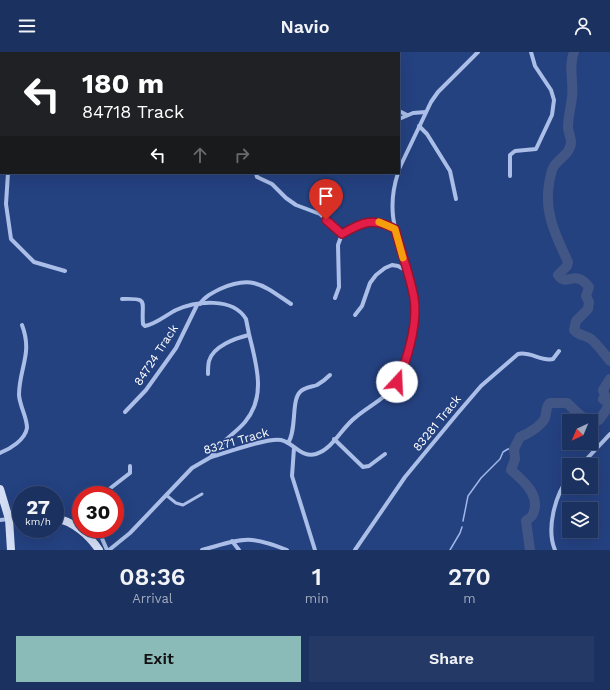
<!DOCTYPE html>
<html lang="en">
<head>
<meta charset="utf-8">
<style>
	:root { --surface:#1b3160; --page:#243966; --text:#f1f3f6; --muted:#a0a9bd; --line:#394c75; --accent:#8bbbb9 }
	body { margin:0; font-family:"Work Sans",sans-serif; background:var(--page); color:var(--text); height:100vh; display:flex; flex-direction:column; font-size:15px; white-space:nowrap }
	* { box-sizing:border-box; margin:0 }
	p { font-size:13px; color:var(--muted) }
	.icon { flex:none; width:22px; height:22px; fill:none; stroke:currentColor; stroke-width:2; stroke-linecap:round; stroke-linejoin:round }
	.map { position:relative; height:498px; overflow:hidden }
	.sheet { display:flex; flex-direction:column; background:var(--surface); flex:1 }
	.sheet>* { flex:none }
	.top-card { position:absolute; left:0px; top:0px; width:400px; height:122px; box-shadow:0 4px 16px #0002,0 0 0 1px var(--line); background:#202124; color:#fff; overflow:hidden }
	.needle { width:26px; rotate:224deg }
	.buttons { position:absolute; left:562px; top:362px; display:grid; gap:8px }
	.buttons a { display:grid; place-items:center; width:36px; height:36px; border-radius:0px; background:var(--surface); box-shadow:0 4px 16px #0002,0 0 0 1px var(--line); font-size:20px }
	.speed { position:absolute; left:12px; top:434px; display:flex; gap:8px; font-size:20px; font-weight:700; text-align:center }
	.speed>* { display:grid; place-content:center; width:52px; height:52px; border-radius:50%; background:var(--surface); box-shadow:0 4px 16px #0002,0 0 0 1px var(--line); line-height:1 }
	.speed small { font-size:10px; font-weight:400 }
	.speed .limit { border:6px solid #d22; background:#fff; color:#111 }
	.pin { position:absolute; display:grid; place-items:center; width:34px; height:34px; color:#fff; margin:-41px -17px; border-radius:50% 50% 50% 0; rotate:-45deg; box-shadow:0 0 4px #0007 }
	.pin .icon { rotate:45deg }
	.me { position:absolute; width:44px; margin:-22px; rotate:20deg; stroke-linejoin:round; filter:drop-shadow(0 0 3px #0008) }
	.turn { display:flex; align-items:center; gap:14px; height:84px; padding:0 16px; font-size:18px }
	.turn .icon { width:52px; height:52px; stroke-width:2.5 }
	.turn b { display:block; font-size:28px; line-height:34px }
	.lanes { display:flex; align-items:center; height:38px; padding:0 16px; background:#0003; justify-content:center; gap:20px; direction:ltr }
	.lanes .off { opacity:.35 }
	.eta { display:flex; justify-content:space-evenly; align-items:center; height:68px; text-align:center }
	.eta b { font-size:24px; font-weight:600; line-height:28px }
	.button { display:flex; gap:8px; margin-top:auto; padding:8px 16px }
	.button a { flex:1; height:46px; border-radius:0px; background:var(--accent); color:#111; font-size:16px; font-weight:600; line-height:46px; text-align:center }
	.button a+a { background:var(--page); color:var(--text) }
	header { display:flex; justify-content:space-between; align-items:center; height:52px; padding:0 16px; background:var(--surface); font-size:18px; font-weight:600 }
	.map>svg:first-child { display:block }
	.lines { fill:none; stroke-linecap:round; stroke-linejoin:round }
	.stream { stroke:#9eb7e8; stroke-width:1.5 }
	.river { stroke:#425685; stroke-width:10 }
	.lane { stroke:#aabee7; stroke-width:3 }
	.street { stroke:#aabee7; stroke-width:4 }
	.secondary { stroke:#d4dff6; stroke-width:8 }
	.route-casing { stroke:#92132f; stroke-width:10 }
	.route { stroke:#e11d48; stroke-width:7 }
	.slow { stroke:#f59e0b; stroke-width:7 }
	.labels { text-anchor:middle; stroke-width:3.5; stroke-linejoin:round; paint-order:stroke }
	.street-label { font-size:12px; fill:#fff; stroke:#244180 }
</style>
</head>
<body>
<header><svg class="icon" aria-label="menu" viewBox="0 0 24 24"><path d="M4 6h16M4 12h16M4 18h16"/></svg>Navio<svg class="icon" aria-label="person" viewBox="0 0 24 24"><circle cx="12" cy="8" r="4"/><path d="M4 21q1-7 8-7t8 7"/></svg></header>
<div class="map">
<svg width="610" height="498" viewBox="0 0 610 498">
	<rect width="100%" height="100%" fill="#244180"/>
	<g class="lines">
		<!-- stream -->
		<g class="stream">
			<polyline points="463,469 468,444 481,426 500,407 503,400 508,397 514,397"/>
			<polyline points="450,498 460,481 462,475"/>
		</g>
		<!-- river -->
		<g class="river">
			<path d="M 574,0 C 568,15 574,30 572,45 C 571,55 568,65 568,75 C 568,80 571,85 571,90 C 571,101 560,106 554,114 C 551,119 550,126 549,132 C 544,161 556,184 568,210 L 567,214 L 558,223 C 567,236 574,216 589,235 L 586,244 L 589,250 L 588,257 L 576,269 L 574,278 C 579,284 585,283 591,287 C 598,293 604,301 610,309"/>
			<polyline points="591,369 594,370 599,368 608,355 608,351 603,347 605,344 603,338 610,327"/>
			<path d="M 530,498 L 526,469 C 528,467 532,465 533,462 C 541,444 524,429 511,418 L 515,407 L 514,397 L 520,385 C 528,382 541,374 545,366 C 547,360 545,355 550,351 L 567,351 L 581,364 L 591,369"/>
		</g>
		<!-- lane -->
		<polyline class="lane" points="166,443 176,451 183,453 202,442"/>
		<!-- street -->
		<g class="street">
			<polyline points="163,1 163,0"/>
			<polyline points="184,1 185,0"/>
			<polyline points="0,12 1,13"/>
			<polyline points="399,59 407,63"/>
			<polyline points="399,67 413,61 426,60"/>
			<polyline points="419,74 427,82 450,119 456,147"/>
			<polyline points="399,117 431,50 438,40 478,0"/>
			<polyline points="8,121 6,152 11,187 34,210 65,219"/>
			<polyline points="256,121 257,125 272,132 286,146 296,153 320,162 342,182"/>
			<polyline points="510,124 510,103 515,99 536,97 552,63 554,48 551,38 535,14 531,0"/>
			<polyline points="335,246 339,235 338,193 342,182 364,171 372,169 380,170 395,177"/>
			<path d="M 122,247 C 150,246 141,249 143,272 L 145,274 C 156,272 166,263 176,258 C 196,249 233,245 246,267 C 247,272 248,277 249,282 C 256,311 267,344 245,370 C 234,383 219,390 211,405"/>
			<path d="M 200,252 C 204,245 212,241 220,237 C 253,222 264,234 291,252"/>
			<polyline points="355,263 362,254 370,231 376,223 385,216 392,213 398,214 407,219"/>
			<path d="M 208,322 C 208,318 208,313 209,309 C 213,294 236,286 249,283"/>
			<polyline points="125,360 146,338 176,296 197,253"/>
			<polyline points="334,387 363,415 369,414 385,402"/>
			<path d="M 288,391 C 297,378 291,349 300,340 C 304,335 312,335 317,333 C 322,330 326,327 330,323"/>
			<polyline points="294,396 292,424 315,498"/>
			<path d="M 0,401 C 10,397 25,388 27,376 C 27,365 20,355 19,343 C 19,316 33,302 22,273"/>
			<polyline points="581,413 610,382"/>
			<polyline points="103,443 108,438 130,421 130,414"/>
			<polyline points="0,468 9,467"/>
			<polyline points="98,477 107,498"/>
			<polyline points="232,489 239,498"/>
			<path d="M 109,498 L 130,481 L 192,416 L 211,405 C 226,401 268,385 281,388 C 294,391 301,406 316,402 C 333,397 342,375 356,365 C 368,355 384,347 394,335 C 401,326 404,312 407,301 C 412,284 416,266 414,248 C 408,199 381,173 398,121"/>
			<path d="M 202,498 C 242,487 247,482 287,498"/>
			<path d="M 355,498 L 405,425 L 457,362 L 481,334 L 518,302 C 530,299 542,310 553,307 L 559,299"/>
			<path d="M 555,498 C 546,477 555,443 569,425"/>
		</g>
		<!-- secondary -->
		<g class="secondary">
			<polyline points="0,437 9,467 11,498"/>
			<path d="M 55,466 C 73,469 89,483 99,498"/>
			<polyline points="9,467 21,466"/>
		</g>
	</g>
	<g class="lines">
		<defs>
			<path id="route" d="M 326,168 L 342,182 C 362,170 374,165 395,177 C 401,200 410,223 414,246 C 418,270 408,307 397,330"/>
		</defs>
		<!-- route casing -->
		<use href="#route" class="route-casing"/>
		<!-- route -->
		<use href="#route" class="route"/>
		<!-- slow -->
		<polyline class="slow" points="379,170 395,177 403,206"/>
	</g>
	<g class="labels">
		<!-- street labels -->
		<g class="street-label">
			<text transform="translate(156 303) rotate(-57)" y="4">84724 Track</text>
			<text transform="translate(437 371) rotate(-51)" y="4">83281 Track</text>
			<text transform="translate(236 389) rotate(-16)" y="4">83271 Track</text>
		</g>
	</g>
</svg>
<div class="buttons">
<a><svg class="needle" viewBox="-14 -14 28 28"><path d="M0-13l5 13h-10z" fill="#e53935"/><path d="M0 13l5-13h-10z" fill="#a0a9bd"/></svg></a>
<a><svg class="icon" aria-label="search" viewBox="0 0 24 24"><circle cx="10" cy="10" r="6"/><path d="M15 15l6 6"/></svg></a>
<a><svg class="icon" aria-label="layers" viewBox="0 0 24 24"><path d="M12 4l9 5-9 5-9-5zM3 14l9 5 9-5"/></svg></a>
</div>
<div class="speed"><div>27<small>km/h</small></div><div class="limit">30</div></div>
<div class="pin" style="left:326px;top:168px;background:#d93025"><svg class="icon" aria-label="arrive" viewBox="0 0 24 24"><path d="M6 21V4h12l-3 4 3 4H6"/></svg></div>
<svg class="me" style="left:397px;top:330px" viewBox="-20 -20 40 40"><circle r="19" fill="#fff"/><path d="M0-13L10 11 0 6-10 11z" fill="#e11d48"/></svg>
<div class="top-card">
<div class="turn"><svg class="icon" aria-label="left" viewBox="0 0 24 24"><path d="M17 20v-9H6M10 6l-5 5 5 5"/></svg><div><b>180 m</b>84718 Track</div></div>
<div class="lanes"><svg class="icon" aria-label="left" viewBox="0 0 24 24"><path d="M17 20v-9H6M10 6l-5 5 5 5"/></svg><svg class="icon off" aria-label="ahead" viewBox="0 0 24 24"><path d="M12 20V5M6 11l6-6 6 6"/></svg><svg class="icon off" aria-label="right" viewBox="0 0 24 24"><path d="M7 20v-9h11M14 6l5 5-5 5"/></svg></div>
</div>
</div>
<section class="sheet">
<div class="eta">
<div><b>08:36</b><p>Arrival</p></div>
<div><b>1</b><p>min</p></div>
<div><b>270</b><p>m</p></div>
</div>
<div class="button"><a>Exit</a><a>Share</a></div>
</section>
</body>
</html>
